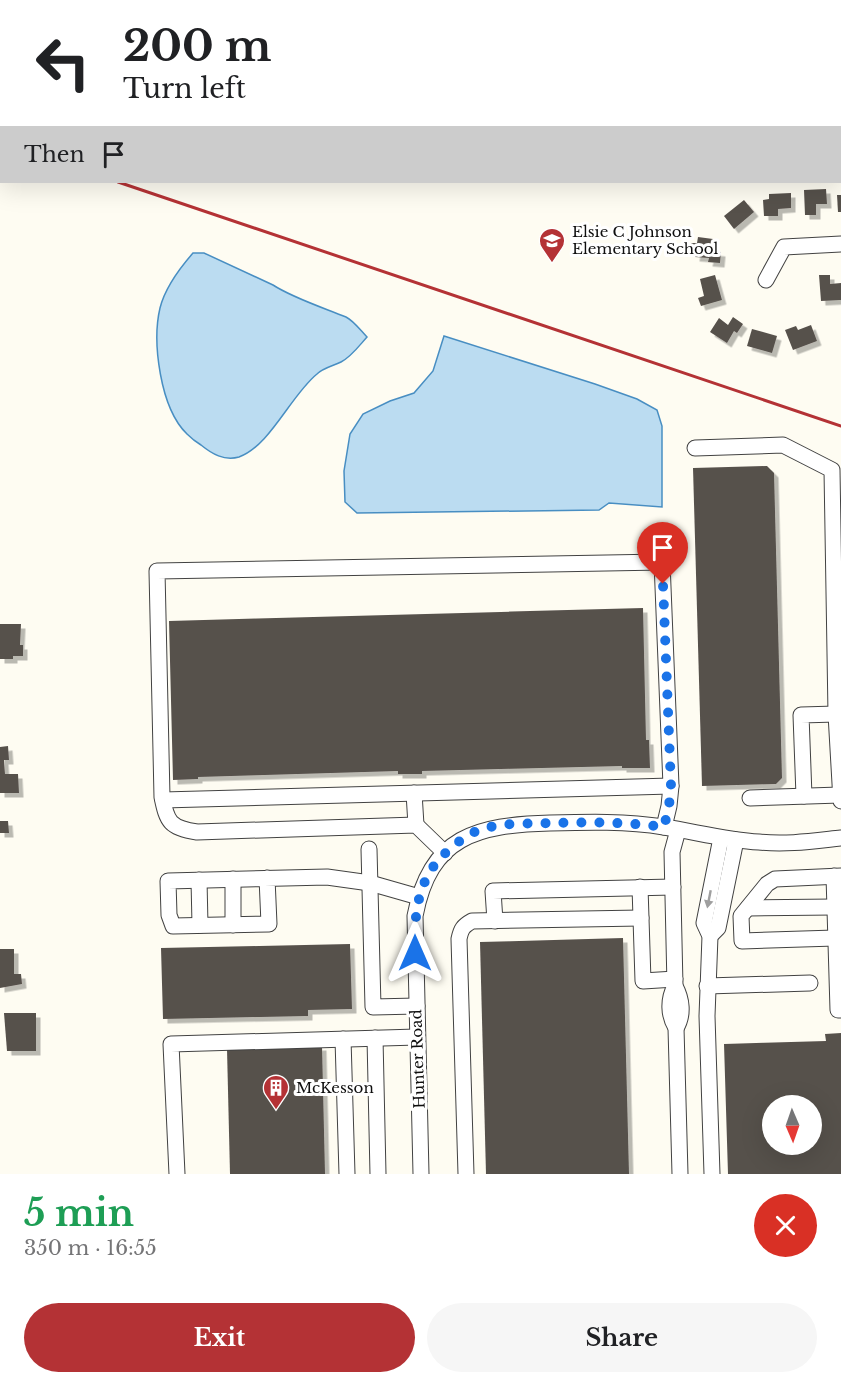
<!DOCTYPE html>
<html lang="en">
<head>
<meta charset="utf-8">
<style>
	:root { --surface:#fff; --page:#f6f6f6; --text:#202124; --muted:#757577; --accent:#b43235 }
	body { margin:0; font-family:"Libre Baskerville",serif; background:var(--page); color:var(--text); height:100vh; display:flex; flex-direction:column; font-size:22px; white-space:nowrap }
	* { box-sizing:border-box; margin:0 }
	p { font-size:20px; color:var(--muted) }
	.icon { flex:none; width:33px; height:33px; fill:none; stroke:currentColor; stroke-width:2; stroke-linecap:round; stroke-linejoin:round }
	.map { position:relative; height:1174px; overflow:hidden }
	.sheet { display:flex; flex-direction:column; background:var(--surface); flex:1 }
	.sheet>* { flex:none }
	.guide { position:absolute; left:0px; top:0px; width:842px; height:183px; box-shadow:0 6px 24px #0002; background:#fff; color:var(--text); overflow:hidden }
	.needle { width:39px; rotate:178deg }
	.controls { position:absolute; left:762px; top:1095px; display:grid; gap:12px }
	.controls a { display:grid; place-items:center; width:60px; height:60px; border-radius:50%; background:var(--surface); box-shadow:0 6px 24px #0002; font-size:30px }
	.pin { position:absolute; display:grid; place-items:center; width:51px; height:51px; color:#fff; margin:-62px -26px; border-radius:50% 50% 50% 0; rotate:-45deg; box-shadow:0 0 6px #0007 }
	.pin .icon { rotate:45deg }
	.me { position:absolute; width:66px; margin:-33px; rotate:0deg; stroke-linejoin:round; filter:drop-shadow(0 0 4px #0008) }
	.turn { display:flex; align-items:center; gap:21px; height:126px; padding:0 24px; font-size:27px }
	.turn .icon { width:78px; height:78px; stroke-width:2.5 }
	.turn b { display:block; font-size:42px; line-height:51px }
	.then { display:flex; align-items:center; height:57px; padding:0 24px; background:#0003; gap:12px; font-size:22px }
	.round { display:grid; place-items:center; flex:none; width:63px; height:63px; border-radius:32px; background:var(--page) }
	.head { display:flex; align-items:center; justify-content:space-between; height:102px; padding:0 24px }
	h1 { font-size:36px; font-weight:700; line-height:45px; color:#1e9e55 }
	.action { display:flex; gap:12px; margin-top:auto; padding:12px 24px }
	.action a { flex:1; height:69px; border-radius:36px; background:var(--accent); color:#fff; font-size:24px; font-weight:700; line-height:69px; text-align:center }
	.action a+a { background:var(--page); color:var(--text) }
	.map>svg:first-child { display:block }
	.water { fill:#bbdcf1; stroke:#488ec2; stroke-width:1.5 }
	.building { fill:#57514c; fill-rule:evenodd; filter:url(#shadow) }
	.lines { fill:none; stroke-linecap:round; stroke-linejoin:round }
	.minor-casing { stroke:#424242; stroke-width:17 }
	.minor { stroke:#fff; stroke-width:15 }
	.rail { stroke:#b43235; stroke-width:3 }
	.oneway { fill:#9f9f9f }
	.route { stroke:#1a73e8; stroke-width:10; stroke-dasharray:0 18 }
	.labels { text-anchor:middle; stroke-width:6; stroke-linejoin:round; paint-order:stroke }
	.poi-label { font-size:15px; fill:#0f0f0f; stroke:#fff; text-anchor:start }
	.street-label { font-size:15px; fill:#0f0f0f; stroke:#fff }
</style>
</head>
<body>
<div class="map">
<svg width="841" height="1174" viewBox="0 0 841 1174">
	<defs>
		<filter id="shadow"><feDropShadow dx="4.5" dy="4.5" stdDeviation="0" flood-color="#0004"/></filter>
	</defs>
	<rect width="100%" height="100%" fill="#fefcf2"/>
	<!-- water -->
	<g class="water">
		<path d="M 193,253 L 204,253 L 273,285 C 293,298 324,308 346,317 C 354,321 361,331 367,337 C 359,346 351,357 341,362 C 333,366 323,368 317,374 C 291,395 270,446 239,457 C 224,461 212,454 201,445 C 196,442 191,438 187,434 C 160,408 152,342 160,308 C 165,288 179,269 193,253 Z"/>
		<polygon points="444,336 595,384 637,399 657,410 662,426 662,507 609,503 599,510 357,513 345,502 344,471 350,434 363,414 390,401 414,393 433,371"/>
	</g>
	<!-- building -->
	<g class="building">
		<polygon points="826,189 827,204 816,204 816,215 805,215 804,190"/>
		<polygon points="791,193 791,208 778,209 778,216 764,216 763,200 769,199 769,194"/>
		<polygon points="837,195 841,195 841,212 838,212"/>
		<polygon points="744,200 754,212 734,229 724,216"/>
		<polygon points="698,237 713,239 712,251 721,252 720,263 708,262 709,258 695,257 696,251 690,250 691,243 697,243"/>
		<polygon points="715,275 722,300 701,306 698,298 704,296 700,279"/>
		<polygon points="819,275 830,275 830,284 841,283 841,300 821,301"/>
		<polygon points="733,317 743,324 737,333 734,331 727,343 710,332 719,318 728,325"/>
		<polygon points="811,325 817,341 793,350 785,330 796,326 798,330"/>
		<polygon points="752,329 777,336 772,353 747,346"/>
		<polygon points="767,466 774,473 782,778 776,784 702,786 693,468"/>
		<polygon points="643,608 646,740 649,740 650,768 622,768 622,766 422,771 422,774 398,774 398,771 198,777 198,779 173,780 169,621"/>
		<polygon points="0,624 21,624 20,645 23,645 23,656 13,656 13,659 0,659"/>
		<polygon points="8,746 9,760 4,760 5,774 18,774 19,793 0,793 0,747"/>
		<polygon points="0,821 8,821 9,833 0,833"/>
		<polygon points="623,938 629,1174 486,1174 480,942"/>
		<polygon points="350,944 352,1009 308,1010 308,1016 163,1019 161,948"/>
		<polygon points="0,949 14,949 14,974 21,974 22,984 0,988"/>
		<polygon points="4,1013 36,1013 36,1051 7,1051"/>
		<path d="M 841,1033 L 841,1174 L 728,1174 L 724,1044 L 826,1041 L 825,1034 ZM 772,1106 L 812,1106 L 812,1144 L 772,1144 Z"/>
		<polygon points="322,1046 325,1174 230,1174 227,1049"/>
	</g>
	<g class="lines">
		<defs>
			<g id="minor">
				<polyline points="79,0 79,2"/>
				<polyline points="429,0 429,2"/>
				<polyline points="595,0 595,2"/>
				<polyline points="766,280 784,247 841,244"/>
				<polyline points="695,448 783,445 832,470 836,714 841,801"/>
				<polyline points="414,793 416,825"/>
				<polyline points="804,796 801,715 836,714"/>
				<polyline points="750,798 840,795"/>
				<polyline points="163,800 671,786"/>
				<polyline points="369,849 373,1007 417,1006"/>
				<path d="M 445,853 L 416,825 L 197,832 C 170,828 167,822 162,797 L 157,571 L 662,562 L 671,786 L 669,806 L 664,827"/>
				<polyline points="834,876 838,1010 841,1010"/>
				<polyline points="267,878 269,924 173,926 169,915 168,881 327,877 370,883 419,897"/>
				<polyline points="233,879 233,925"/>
				<polyline points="199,880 200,925"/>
				<polyline points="640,887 643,981 675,979"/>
				<polyline points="748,908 834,907"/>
				<polyline points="495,921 493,891 673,887"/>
				<polyline points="710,936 718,928 736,840"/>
				<polyline points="835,938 742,941 741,916 767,884 775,879 841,876"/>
				<path d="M 675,986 C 668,999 668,1015 676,1028 L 680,1174"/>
				<polyline points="707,986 810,983"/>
				<path d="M 676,1028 C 684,1015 682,999 675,986 L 672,852 L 678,830"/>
				<polyline points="375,1038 378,1174"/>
				<polyline points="343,1039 347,1174"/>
				<polyline points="177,1174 171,1044 417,1037"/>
				<path d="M 421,1174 L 415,916 C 430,836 477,825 550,823 C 588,822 626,821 664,827 C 696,832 727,840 759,842 C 786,845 813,841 841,838"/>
				<path d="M 466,1174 L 459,939 C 461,929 463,926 472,921 L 641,918"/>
				<polyline points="712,1174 707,1016 710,936 704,923 721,838"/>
			</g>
		</defs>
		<!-- minor casing -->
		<use href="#minor" class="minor-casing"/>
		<!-- minor -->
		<use href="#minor" class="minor"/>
		<!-- rail -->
		<g class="rail">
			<polyline points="0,142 2,142"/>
			<polyline points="118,182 841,426"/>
		</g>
	</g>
	<!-- one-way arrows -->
	<defs><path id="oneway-solid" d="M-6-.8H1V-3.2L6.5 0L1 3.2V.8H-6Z" transform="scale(1.5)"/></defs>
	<use class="oneway" href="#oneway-solid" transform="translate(709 899) rotate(101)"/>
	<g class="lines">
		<!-- route -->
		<path class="route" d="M 415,953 C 414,913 417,876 450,849 C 458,842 467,835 477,831 C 499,822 526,824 550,823 C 588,822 626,822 664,827 L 669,806 L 671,786 L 663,584"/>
	</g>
	<!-- icons -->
	<defs>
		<symbol id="school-pin" viewBox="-11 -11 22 30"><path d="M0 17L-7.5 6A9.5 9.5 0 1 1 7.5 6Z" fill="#b43235" stroke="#fff"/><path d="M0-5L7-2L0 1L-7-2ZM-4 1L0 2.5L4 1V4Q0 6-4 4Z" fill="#fff"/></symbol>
		<symbol id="building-pin" viewBox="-11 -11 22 30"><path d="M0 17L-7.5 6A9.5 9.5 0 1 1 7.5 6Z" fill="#b43235" stroke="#fff"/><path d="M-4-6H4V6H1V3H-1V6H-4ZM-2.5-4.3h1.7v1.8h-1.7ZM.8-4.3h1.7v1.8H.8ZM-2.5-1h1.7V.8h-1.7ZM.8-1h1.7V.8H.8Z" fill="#fff"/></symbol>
	</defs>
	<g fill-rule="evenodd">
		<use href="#school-pin" x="537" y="226" width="30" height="40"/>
		<use href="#building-pin" x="261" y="1073" width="30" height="40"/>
	</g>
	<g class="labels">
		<!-- poi labels -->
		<g class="poi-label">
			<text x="572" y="237">Elsie C Johnson<tspan x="572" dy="17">Elementary School</tspan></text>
			<text x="296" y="1093">McKesson</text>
		</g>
		<!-- street labels -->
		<g class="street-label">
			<text transform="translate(418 1059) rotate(-92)" y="5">Hunter Road</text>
		</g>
	</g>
</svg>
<div class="controls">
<a><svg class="needle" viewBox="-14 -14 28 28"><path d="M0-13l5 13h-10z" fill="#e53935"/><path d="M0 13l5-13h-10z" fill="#757577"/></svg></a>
</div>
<div class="pin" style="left:663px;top:584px;background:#d93025"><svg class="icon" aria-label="arrive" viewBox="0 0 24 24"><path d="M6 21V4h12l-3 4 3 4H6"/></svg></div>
<svg class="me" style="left:415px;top:953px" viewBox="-20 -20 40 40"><path d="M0-17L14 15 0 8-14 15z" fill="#1a73e8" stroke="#fff" stroke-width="4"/></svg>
<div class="guide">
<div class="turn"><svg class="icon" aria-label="left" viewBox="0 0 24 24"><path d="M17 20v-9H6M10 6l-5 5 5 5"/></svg><div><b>200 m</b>Turn left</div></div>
<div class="then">Then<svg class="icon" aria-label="arrive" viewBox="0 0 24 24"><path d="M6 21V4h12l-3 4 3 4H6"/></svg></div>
</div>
</div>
<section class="sheet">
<div class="head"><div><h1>5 min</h1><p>350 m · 16:55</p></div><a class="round" style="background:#d93025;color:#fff"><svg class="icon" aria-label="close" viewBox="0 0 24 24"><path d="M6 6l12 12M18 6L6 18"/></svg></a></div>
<div class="action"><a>Exit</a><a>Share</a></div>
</section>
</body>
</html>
